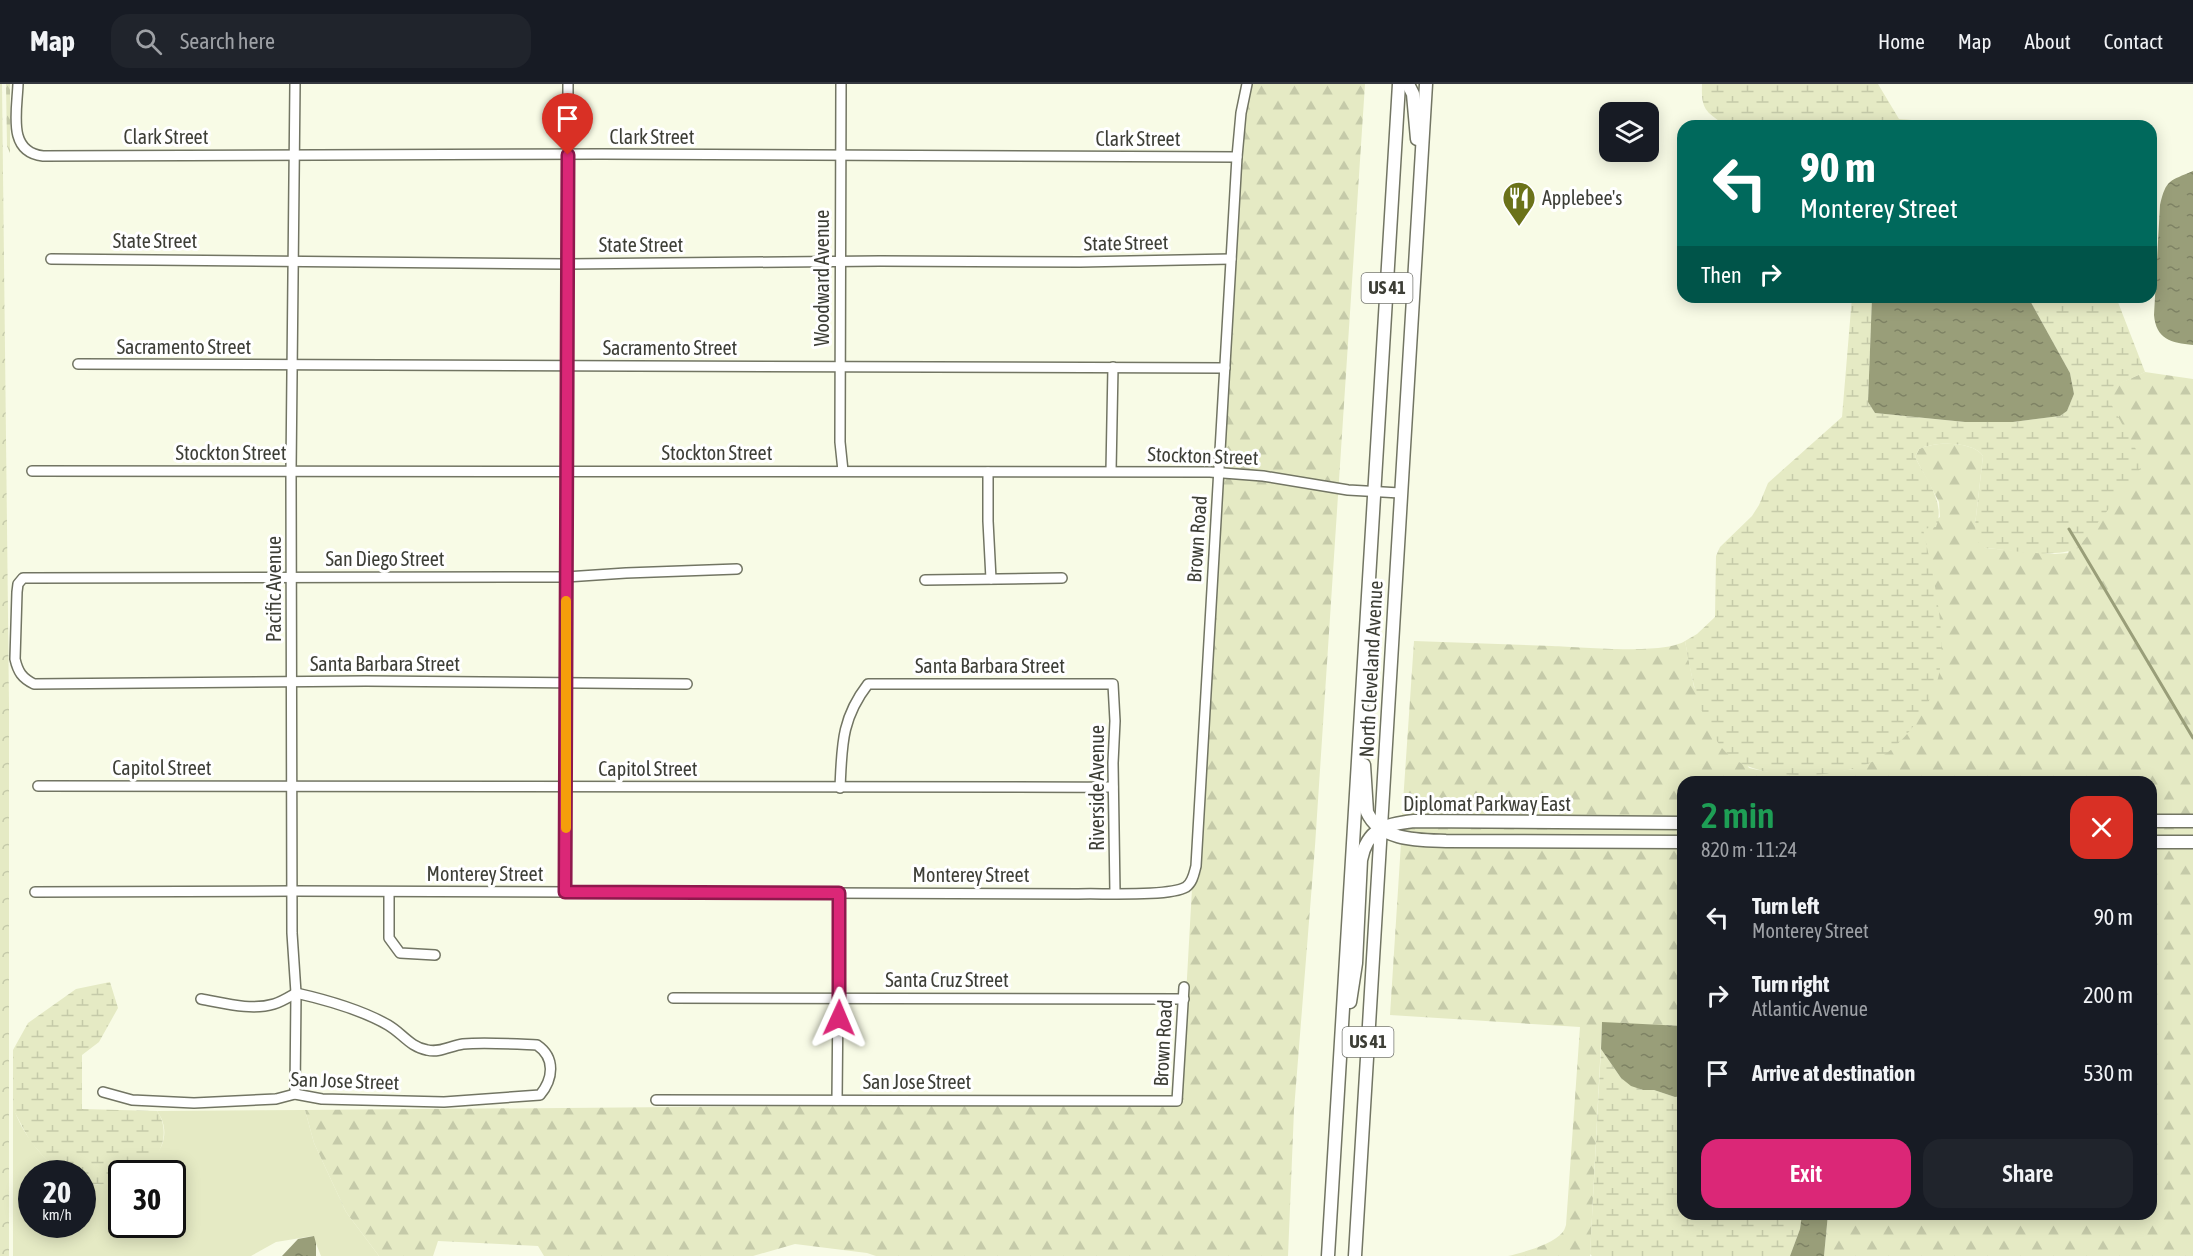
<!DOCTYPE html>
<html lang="en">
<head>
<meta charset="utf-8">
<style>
	:root { --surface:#171b24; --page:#20242c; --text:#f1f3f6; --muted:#9ea1a6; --line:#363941; --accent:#db2777 }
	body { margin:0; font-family:"Asap Condensed",sans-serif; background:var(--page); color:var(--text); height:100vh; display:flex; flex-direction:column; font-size:22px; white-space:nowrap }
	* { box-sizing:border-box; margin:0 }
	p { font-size:20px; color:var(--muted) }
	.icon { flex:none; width:33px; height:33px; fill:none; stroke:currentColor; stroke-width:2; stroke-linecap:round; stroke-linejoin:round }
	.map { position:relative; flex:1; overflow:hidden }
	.sheet { position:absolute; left:1677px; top:692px; width:480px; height:444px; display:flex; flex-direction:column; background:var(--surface); border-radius:18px; box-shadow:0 3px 15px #0003 }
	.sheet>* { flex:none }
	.hud { position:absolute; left:1677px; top:36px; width:480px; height:183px; border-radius:18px; box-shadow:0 3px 15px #0003; background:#00695c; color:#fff; overflow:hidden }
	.buttons { position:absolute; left:1599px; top:18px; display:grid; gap:12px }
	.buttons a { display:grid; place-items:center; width:60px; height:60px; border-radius:12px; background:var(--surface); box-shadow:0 3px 15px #0003; font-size:30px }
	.speed { position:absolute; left:18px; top:1076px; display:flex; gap:12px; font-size:30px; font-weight:700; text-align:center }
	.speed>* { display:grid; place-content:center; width:78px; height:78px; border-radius:50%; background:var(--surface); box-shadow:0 3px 15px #0003; line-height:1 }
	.speed small { font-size:15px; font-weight:400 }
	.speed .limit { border:3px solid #111; border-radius:9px; background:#fff; color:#111 }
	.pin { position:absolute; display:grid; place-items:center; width:51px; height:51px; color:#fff; margin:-62px -26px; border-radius:50% 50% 50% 0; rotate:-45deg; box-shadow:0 0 6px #0007 }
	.pin .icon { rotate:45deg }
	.me { position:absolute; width:66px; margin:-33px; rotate:1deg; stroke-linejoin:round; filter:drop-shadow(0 0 4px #0008) }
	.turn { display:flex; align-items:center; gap:21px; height:126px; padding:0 24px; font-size:27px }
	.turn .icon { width:78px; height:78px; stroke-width:2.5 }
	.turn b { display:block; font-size:42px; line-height:51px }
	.then { display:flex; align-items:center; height:57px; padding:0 24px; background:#0003; gap:12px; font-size:22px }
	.round { display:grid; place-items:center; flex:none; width:63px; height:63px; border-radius:18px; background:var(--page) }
	.headline { display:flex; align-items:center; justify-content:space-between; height:102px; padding:0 24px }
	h1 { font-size:36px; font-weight:600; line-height:45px; color:#1e9e55 }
	.button { display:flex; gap:12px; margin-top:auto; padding:12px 24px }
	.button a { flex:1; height:69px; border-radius:18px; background:var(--accent); color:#fff; font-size:24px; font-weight:600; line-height:69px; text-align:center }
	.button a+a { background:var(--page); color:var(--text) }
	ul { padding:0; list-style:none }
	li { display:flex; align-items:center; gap:18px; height:78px; padding:0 24px }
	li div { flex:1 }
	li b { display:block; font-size:22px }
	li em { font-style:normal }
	header { display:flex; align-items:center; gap:36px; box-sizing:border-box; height:84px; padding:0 30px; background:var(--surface); border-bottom:2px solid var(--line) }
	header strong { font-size:28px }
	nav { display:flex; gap:33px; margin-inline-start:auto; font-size:21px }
	.search { width:420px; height:54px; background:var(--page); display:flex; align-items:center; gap:15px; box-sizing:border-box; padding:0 21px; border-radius:18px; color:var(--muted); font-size:22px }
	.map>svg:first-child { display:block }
	.grass { fill:#e5eac4 }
	.forest { fill:url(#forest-firs) }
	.wetland { fill:url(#wetland-marsh) }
	.park { fill:url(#park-crowns) }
	.water { fill:url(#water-ripples) }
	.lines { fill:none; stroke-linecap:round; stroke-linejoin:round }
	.stream { stroke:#999e79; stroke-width:3 }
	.minor-casing { stroke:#727563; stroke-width:12 }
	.major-casing { stroke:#727563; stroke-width:15 }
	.minor { stroke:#fff; stroke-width:9 }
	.major { stroke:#fff; stroke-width:12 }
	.route-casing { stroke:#8e194d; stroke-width:15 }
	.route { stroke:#db2777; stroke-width:10 }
	.slow { stroke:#f59e0b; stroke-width:10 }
	.labels { text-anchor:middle; stroke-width:6; stroke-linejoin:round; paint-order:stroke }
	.shield { fill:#fff; stroke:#777872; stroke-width:1.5 }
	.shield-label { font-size:18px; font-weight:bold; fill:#3d3e36 }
	.street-label { font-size:20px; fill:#3d3e36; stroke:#fff }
	.poi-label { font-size:20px; fill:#3d3e36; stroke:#fff; text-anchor:start }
</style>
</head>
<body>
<header>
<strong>Map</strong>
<div class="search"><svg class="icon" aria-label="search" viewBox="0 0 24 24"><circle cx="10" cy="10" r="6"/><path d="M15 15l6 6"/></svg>Search here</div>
<nav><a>Home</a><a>Map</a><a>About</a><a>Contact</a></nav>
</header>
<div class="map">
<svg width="2193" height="1172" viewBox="0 0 2193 1172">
	<defs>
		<pattern id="forest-firs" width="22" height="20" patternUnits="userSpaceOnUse" patternTransform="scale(1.5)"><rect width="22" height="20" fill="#e5eac4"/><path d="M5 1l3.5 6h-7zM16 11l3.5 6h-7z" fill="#c5caa9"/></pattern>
		<pattern id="wetland-marsh" width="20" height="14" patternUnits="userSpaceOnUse" patternTransform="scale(1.5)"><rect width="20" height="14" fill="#e5eac4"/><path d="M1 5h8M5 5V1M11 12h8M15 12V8" fill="none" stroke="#c5caa9"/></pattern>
		<pattern id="park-crowns" width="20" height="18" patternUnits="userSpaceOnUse" patternTransform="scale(1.5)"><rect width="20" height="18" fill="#e5eac4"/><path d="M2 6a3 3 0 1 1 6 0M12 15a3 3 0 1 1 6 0" fill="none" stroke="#c5caa9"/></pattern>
		<pattern id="water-ripples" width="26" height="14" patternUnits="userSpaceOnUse" patternTransform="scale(1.5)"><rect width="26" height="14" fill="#999e79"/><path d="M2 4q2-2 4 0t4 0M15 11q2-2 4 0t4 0" fill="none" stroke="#7e8264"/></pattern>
	</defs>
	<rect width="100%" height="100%" fill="#f8fbe6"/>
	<!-- grass -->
	<path class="grass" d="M 13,1023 C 22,1049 40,1072 62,1089 L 32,1089 L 32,1140 L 82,1140 L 83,1100 L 96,1101 L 121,1096 L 122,1140 L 172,1140 L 172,1089 L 138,1089 C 159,1073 174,1051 157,1027 L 305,1026 L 314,1059 L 346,1128 L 379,1172 L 321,1172 L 313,1152 L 276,1158 L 251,1172 L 13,1172 Z"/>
	<!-- forest -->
	<g class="forest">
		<polygon points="6,0 10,0 10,69 7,62"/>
		<polygon points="1245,0 1365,0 1315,762 1294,1026 1288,1172 876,1172 867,1169 795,1160 753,1172 544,1172 538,1162 438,1157 433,1172 379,1172 346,1128 314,1059 305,1026 1180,1019 1203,608"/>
		<path d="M 2145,288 L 2193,295 L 2193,732 L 2151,732 L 2151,698 L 1683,698 L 1683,733 L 1402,733 L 1414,557 C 1460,559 1506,560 1552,562 C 1581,563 1663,571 1685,557 L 1694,603 L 1749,684 C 1784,692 1818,691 1853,685 L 1923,445 L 1940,433 L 1939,418 L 1915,373 L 1919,365 C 1934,357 1974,357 1983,372 L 1975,441 L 1985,464 L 2055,470 L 2068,469 L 2104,306 Z"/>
		<polygon points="1414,742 1683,744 1683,752 1446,752 1401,748 1402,744"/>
		<rect x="2151" y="743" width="42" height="9"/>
		<path d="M 1401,759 L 1446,763 L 1683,763 L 1683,942 L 1602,939 L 1590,1172 L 1508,1172 C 1522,1169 1553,1160 1562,1149 C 1564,1147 1565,1144 1566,1141 L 1580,943 L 1390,931 Z"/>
		<polygon points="2151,763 2193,763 2193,1172 1824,1172 1828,1130 2151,1130"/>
	</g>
	<!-- wetland -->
	<g class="wetland">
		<path d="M 1702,0 L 1878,0 L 1899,35 L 1989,42 L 1727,42 C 1706,28 1701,26 1702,0 Z"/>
		<path d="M 1852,213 L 1872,213 L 1868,318 L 1875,329 L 1965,338 L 2013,338 L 2060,332 L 2067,327 L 2074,310 L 2070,289 L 2028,213 L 2116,213 L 2145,288 L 2104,307 L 2144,380 L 2078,464 C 2053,475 2013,466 1985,464 L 1977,457 L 1975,441 L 1983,372 C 1974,357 1934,357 1919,365 L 1915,373 C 1926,395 1946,419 1936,443 L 1923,445 C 1932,487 1950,557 1937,598 C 1927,627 1904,661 1876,676 C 1840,696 1749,700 1722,664 C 1698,632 1692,595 1685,557 L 1697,550 L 1715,533 L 1716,472 L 1720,463 L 1752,432 L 1759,421 L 1768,399 L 1842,333 Z"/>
		<path d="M 110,898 L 118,924 L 99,958 L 82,971 L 82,1025 L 157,1027 C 171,1047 162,1075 140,1087 C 135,1090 127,1089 122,1089 L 121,1096 C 109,1101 96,1101 83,1100 L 82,1089 L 62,1089 L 50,1080 L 30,1057 L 13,1025 L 13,966 L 28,939 L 76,905 Z"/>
		<polygon points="1601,965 1621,994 1642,1006 1654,1006 1675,1013 1683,1012 1683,1130 1802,1130 1800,1145 1790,1172 1592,1172 1590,1170"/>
	</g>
	<!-- park -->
	<polygon class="park" points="0,0 2,0 9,620 9,1172 0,1172"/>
	<!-- water -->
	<g class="water">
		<path d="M 2193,87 L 2193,261 C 2171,259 2156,255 2154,231 L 2160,121 C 2166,95 2170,97 2193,87 Z"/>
		<polygon points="1872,213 2028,213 2070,289 2074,310 2067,327 2060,332 2013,338 1965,338 1875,329 1868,318"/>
		<polygon points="1602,938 1683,942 1683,1012 1675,1013 1654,1006 1643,1006 1631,1002 1621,994 1601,965"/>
		<polygon points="1802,1130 1828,1130 1824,1172 1790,1172 1800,1145"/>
		<polygon points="314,1152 316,1159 316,1172 282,1172 298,1155"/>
	</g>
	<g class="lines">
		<!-- stream -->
		<polyline class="stream" points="2069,445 2193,654"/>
		<defs>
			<g id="minor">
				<path d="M 18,0 C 17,28 7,68 43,72 L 602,70 L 1237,73"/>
				<polyline points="841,0 840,358 843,387"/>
				<polyline points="51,175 567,180 880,177 1080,178 1231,175"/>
				<polyline points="78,280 1225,284"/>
				<polyline points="32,387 1210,388 1263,392 1348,406 1400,409"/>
				<polyline points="1111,387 1113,283"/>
				<polyline points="988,388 988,437 991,495"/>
				<polyline points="925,496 1062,494"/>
				<path d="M 687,600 L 366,597 L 34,600 C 22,594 18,588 15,575 L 17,508 L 18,500 L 23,494 L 32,494 L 566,493 L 626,489 L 737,485"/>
				<path d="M 38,702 C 397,702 755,705 1113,703"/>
				<path d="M 840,704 C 842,662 841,635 868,600 L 1113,600 L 1115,637 L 1113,679 L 1115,809"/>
				<path d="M 35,808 L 293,807 L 1078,810 C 1100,809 1169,813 1186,803 C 1193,798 1194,789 1196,782 L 1237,73 L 1241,29 L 1247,0"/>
				<polyline points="389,808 389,854 400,869 435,871"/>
				<polyline points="565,808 568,0"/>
				<polyline points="673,914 1184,915"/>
				<path d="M 103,1008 L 132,1016 L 194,1019 L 276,1015 L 295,1010 L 322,1015 L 444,1018 L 540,1011 C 553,995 556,974 537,961 C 515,960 485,958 463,960 C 450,962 440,969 427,966 C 410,963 402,949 388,941 C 360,925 327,916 296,909 C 289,913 281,918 274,920 C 251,927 224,919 201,915"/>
				<polyline points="295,1010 296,909 292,849 291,387 295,0"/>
				<polyline points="656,1016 1177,1017 1184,903"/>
				<polyline points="837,1016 839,809"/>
			</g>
			<g id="major">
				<polyline points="1408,0 1413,10 1417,55"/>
				<path d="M 1364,681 L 1367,728 C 1380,757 1419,756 1446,757 L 1683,758"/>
				<polyline points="2151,737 2193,737"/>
				<polyline points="2151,758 2193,758"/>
				<path d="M 1350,918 L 1356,879 L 1361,776 C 1367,745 1385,740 1414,737 L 1683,739"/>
				<polyline points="1328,1172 1399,0"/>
				<polyline points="1355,1172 1426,0"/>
			</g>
		</defs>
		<!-- minor casing -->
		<use href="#minor" class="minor-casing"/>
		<!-- major casing -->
		<use href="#major" class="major-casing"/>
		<!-- minor -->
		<use href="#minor" class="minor"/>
		<!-- major -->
		<use href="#major" class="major"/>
	</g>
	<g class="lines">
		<defs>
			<polyline id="route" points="568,71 565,808 839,809 839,934"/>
		</defs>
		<!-- route casing -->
		<use href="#route" class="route-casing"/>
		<!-- route -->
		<use href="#route" class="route"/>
		<!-- slow -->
		<polyline class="slow" points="566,517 566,744"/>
	</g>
	<!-- icons -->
	<defs>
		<symbol id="restaurant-pin" viewBox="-11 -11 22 30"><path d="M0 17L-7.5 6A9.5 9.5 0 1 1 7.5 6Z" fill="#6b7219" stroke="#fff"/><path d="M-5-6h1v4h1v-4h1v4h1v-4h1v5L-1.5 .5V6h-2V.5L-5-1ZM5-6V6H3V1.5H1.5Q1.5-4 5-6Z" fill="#fff"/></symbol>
	</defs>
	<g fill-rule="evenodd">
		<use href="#restaurant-pin" x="1500" y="95" width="38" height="52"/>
	</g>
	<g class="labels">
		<!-- shield labels -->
		<g class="shield">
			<rect x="1361.5" y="189" width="51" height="30" rx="4.5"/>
			<rect x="1342.5" y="943" width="51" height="30" rx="4.5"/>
		</g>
		<g class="shield-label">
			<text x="1387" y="210">US 41</text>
			<text x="1368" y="964">US 41</text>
		</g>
		<!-- street labels -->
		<g class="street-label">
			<text x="166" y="60">Clark Street</text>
			<text x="652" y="60">Clark Street</text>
			<text x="1138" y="62">Clark Street</text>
			<text x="155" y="164">State Street</text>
			<text transform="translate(1126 159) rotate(-1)" y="7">State Street</text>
			<text x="641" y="168">State Street</text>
			<text transform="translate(822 194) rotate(-90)" y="7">Woodward Avenue</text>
			<text x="184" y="270">Sacramento Street</text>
			<text x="670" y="271">Sacramento Street</text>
			<text x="231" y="376">Stockton Street</text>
			<text x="717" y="376">Stockton Street</text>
			<text transform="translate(1203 372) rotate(2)" y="7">Stockton Street</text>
			<text transform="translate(1197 455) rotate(-86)" y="7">Brown Road</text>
			<text x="385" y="482">San Diego Street</text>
			<text transform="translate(274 505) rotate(-90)" y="7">Pacific Avenue</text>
			<text x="385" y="587">Santa Barbara Street</text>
			<text x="990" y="589">Santa Barbara Street</text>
			<text transform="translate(1371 585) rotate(-87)" y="7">North Cleveland Avenue</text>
			<text x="162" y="691">Capitol Street</text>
			<text x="648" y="692">Capitol Street</text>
			<text transform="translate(1097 704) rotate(-90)" y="7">Riverside Avenue</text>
			<text x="1487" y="727">Diplomat Parkway East</text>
			<text x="485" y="797">Monterey Street</text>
			<text x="971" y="798">Monterey Street</text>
			<text x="947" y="903">Santa Cruz Street</text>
			<text transform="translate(1163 959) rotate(-87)" y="7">Brown Road</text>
			<text transform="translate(345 997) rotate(2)" y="7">San Jose Street</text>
			<text x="917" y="1005">San Jose Street</text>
		</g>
		<!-- poi labels -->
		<g class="poi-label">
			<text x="1542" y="121">Applebee's</text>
		</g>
	</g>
</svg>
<div class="buttons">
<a><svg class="icon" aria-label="layers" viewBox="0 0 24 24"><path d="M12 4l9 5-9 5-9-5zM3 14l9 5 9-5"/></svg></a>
</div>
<div class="speed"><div>20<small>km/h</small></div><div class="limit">30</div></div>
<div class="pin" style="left:568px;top:71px;background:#d93025"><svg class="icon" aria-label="arrive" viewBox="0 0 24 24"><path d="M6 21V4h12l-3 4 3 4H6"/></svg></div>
<svg class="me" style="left:839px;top:934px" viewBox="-20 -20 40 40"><path d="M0-17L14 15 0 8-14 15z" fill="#db2777" stroke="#fff" stroke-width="4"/></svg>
<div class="hud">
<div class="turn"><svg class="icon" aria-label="left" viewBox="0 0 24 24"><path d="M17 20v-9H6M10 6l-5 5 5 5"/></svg><div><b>90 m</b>Monterey Street</div></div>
<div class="then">Then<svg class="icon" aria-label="right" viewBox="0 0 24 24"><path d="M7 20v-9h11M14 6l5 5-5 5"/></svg></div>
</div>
<section class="sheet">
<div class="headline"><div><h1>2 min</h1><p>820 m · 11:24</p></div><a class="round" style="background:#d93025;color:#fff"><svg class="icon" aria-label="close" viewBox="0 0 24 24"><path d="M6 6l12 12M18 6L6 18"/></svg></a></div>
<ul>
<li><svg class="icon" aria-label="left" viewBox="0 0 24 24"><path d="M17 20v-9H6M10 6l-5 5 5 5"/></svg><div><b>Turn left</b><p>Monterey Street</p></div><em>90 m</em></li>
<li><svg class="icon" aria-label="right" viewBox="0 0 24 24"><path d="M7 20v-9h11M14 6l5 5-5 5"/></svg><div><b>Turn right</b><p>Atlantic Avenue</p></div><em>200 m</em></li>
<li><svg class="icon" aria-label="arrive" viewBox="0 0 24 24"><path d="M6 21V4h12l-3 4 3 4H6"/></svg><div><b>Arrive at destination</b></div><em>530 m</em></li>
</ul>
<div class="button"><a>Exit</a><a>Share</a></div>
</section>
</div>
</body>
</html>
